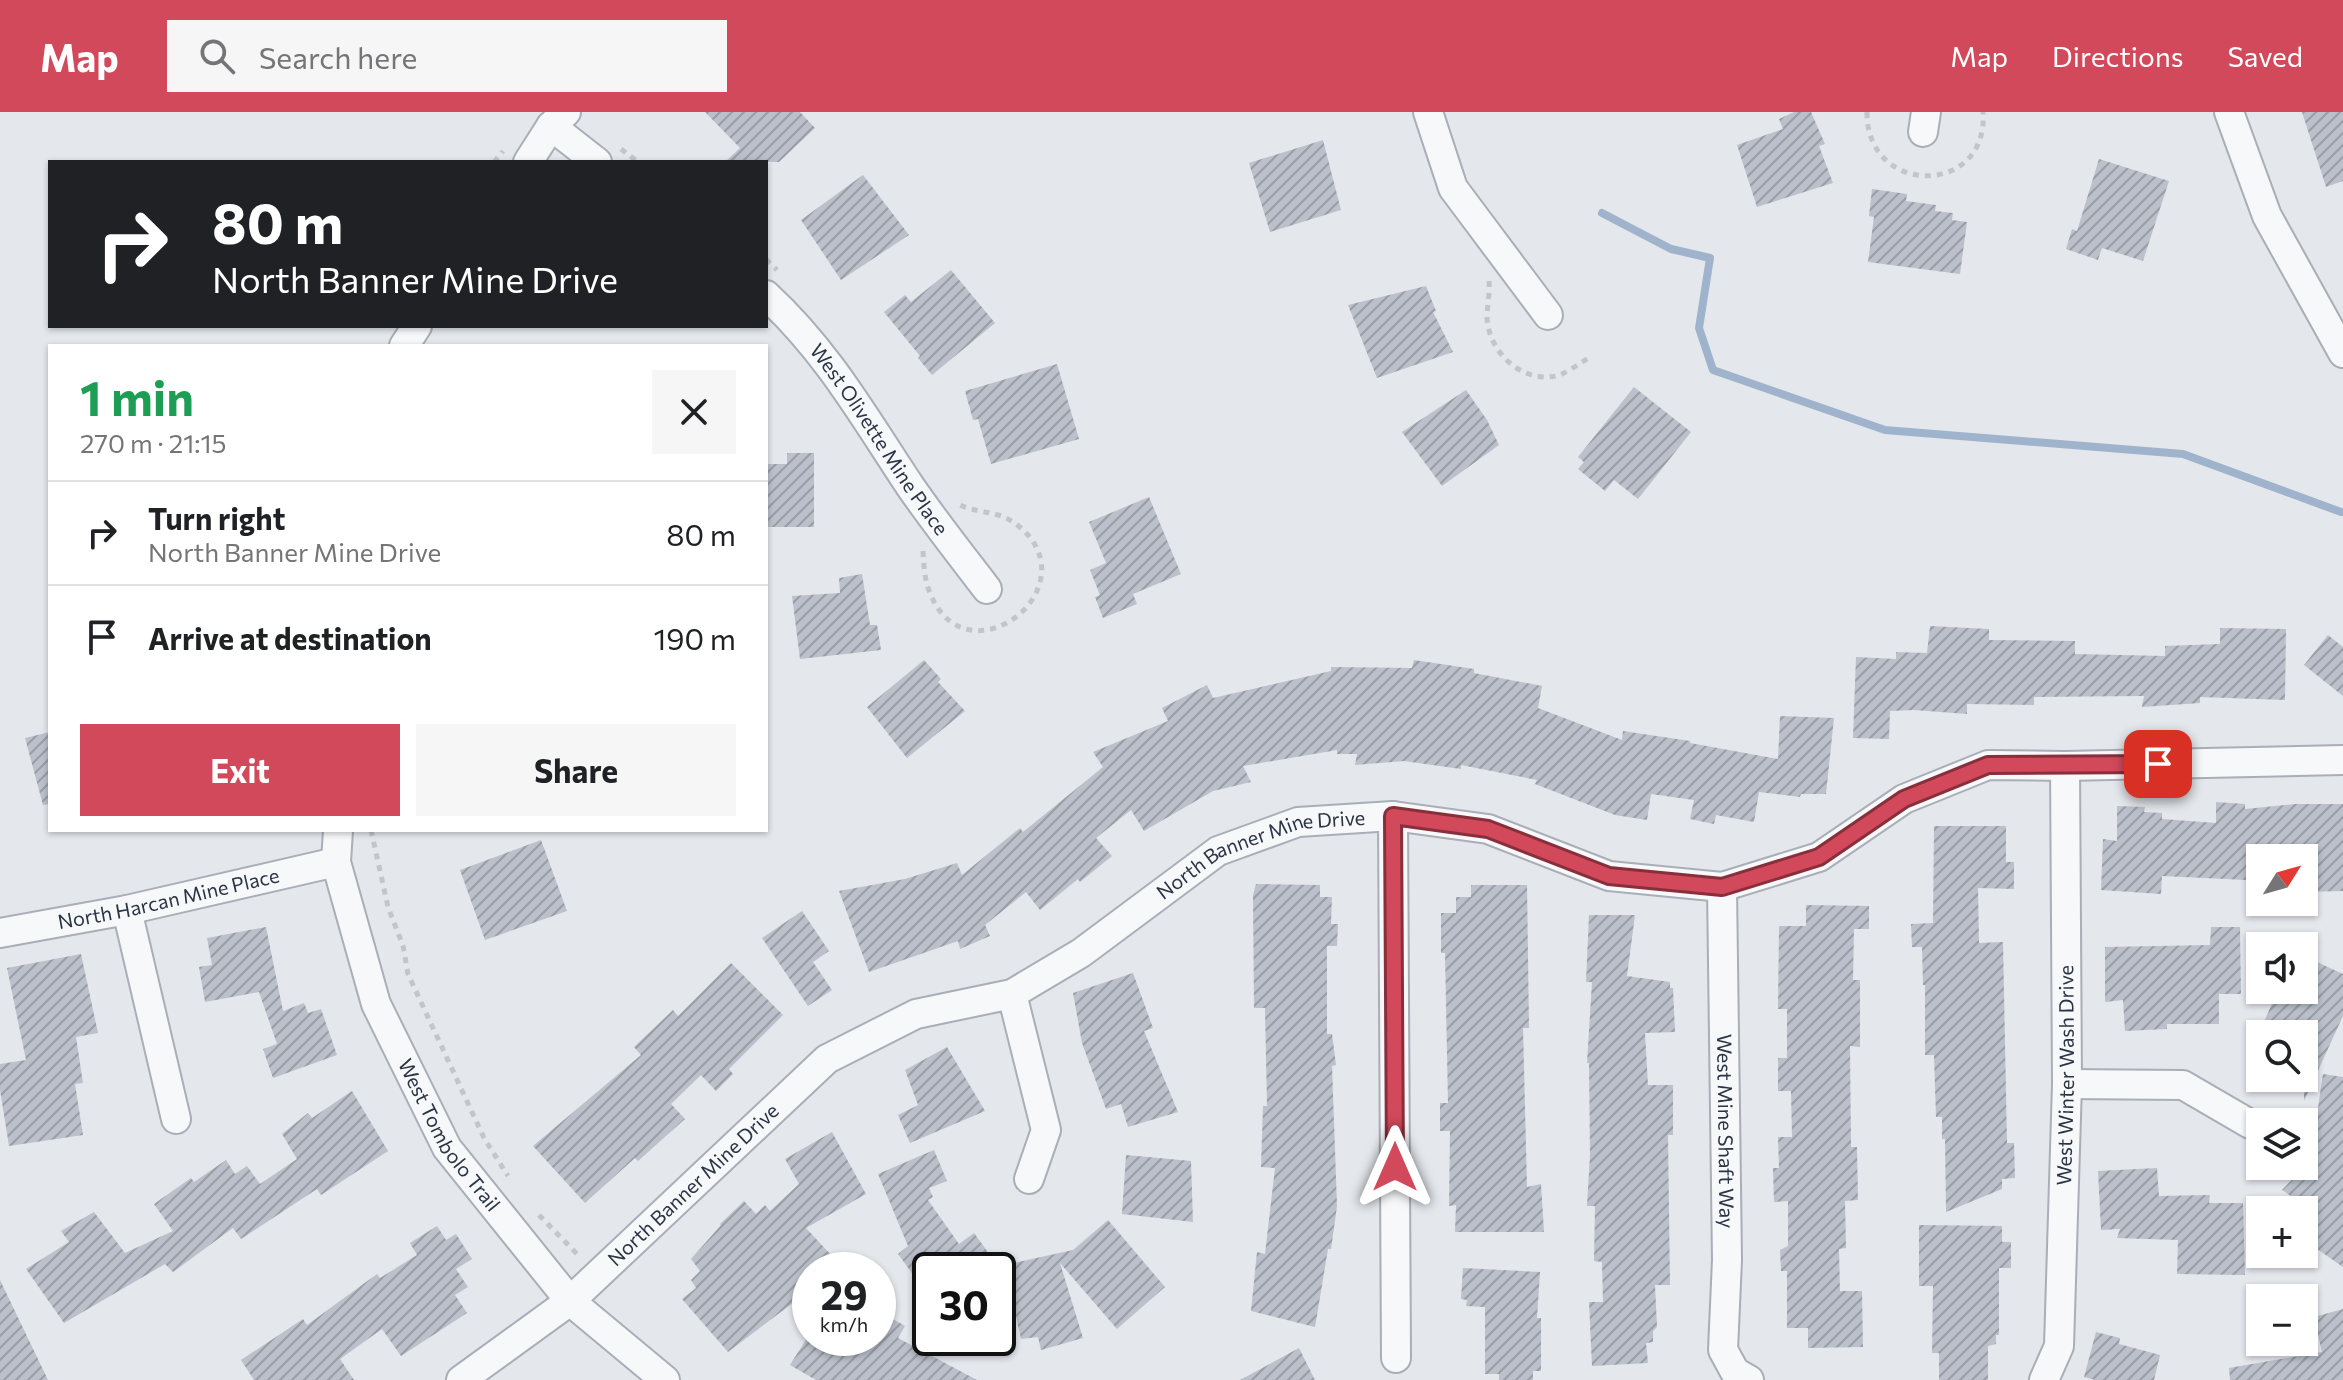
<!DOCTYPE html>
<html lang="en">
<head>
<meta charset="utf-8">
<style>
	:root { --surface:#fff; --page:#f6f6f6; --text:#202124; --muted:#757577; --line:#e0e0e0; --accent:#d1495b }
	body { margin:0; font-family:Commissioner,sans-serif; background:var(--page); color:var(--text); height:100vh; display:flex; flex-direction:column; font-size:30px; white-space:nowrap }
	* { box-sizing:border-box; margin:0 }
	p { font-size:26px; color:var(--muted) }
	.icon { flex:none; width:44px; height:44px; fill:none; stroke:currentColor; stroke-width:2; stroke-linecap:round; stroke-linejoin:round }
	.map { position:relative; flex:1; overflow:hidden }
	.sheet { position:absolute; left:48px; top:232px; width:720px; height:488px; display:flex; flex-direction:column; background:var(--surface); border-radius:0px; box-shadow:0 2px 6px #0004 }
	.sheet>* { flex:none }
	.top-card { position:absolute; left:48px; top:48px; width:720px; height:168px; border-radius:0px; box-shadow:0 2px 6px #0004; background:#202124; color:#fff; overflow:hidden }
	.needle { width:52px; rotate:53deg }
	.buttons { position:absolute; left:2246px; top:732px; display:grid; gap:16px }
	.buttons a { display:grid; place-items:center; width:72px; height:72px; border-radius:0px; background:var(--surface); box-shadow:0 2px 6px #0004; font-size:40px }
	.speed { position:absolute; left:792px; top:1140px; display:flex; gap:16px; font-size:40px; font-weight:700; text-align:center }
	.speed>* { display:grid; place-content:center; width:104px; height:104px; border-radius:50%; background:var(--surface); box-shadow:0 2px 6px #0004; line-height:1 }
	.speed small { font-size:20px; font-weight:400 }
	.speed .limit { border:4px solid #111; border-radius:12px; background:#fff; color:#111 }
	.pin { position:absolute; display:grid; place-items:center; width:68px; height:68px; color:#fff; margin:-34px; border-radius:16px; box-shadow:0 4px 12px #0006 }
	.me { position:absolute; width:88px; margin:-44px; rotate:0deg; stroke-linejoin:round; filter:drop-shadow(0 0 6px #0008) }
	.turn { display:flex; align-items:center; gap:28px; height:168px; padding:0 32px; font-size:36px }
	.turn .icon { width:104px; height:104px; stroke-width:2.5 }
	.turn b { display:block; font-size:56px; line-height:68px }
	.round { display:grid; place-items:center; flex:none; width:84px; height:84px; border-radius:0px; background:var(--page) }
	.head { display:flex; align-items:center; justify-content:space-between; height:136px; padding:0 32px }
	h1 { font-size:48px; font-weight:700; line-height:60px; color:#1e9e55 }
	.button { display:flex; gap:16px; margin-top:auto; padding:16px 32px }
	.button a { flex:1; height:92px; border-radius:0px; background:var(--accent); color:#fff; font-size:32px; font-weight:700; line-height:92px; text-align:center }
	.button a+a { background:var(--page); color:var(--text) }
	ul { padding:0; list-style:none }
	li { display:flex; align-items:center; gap:24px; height:104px; padding:0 32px; border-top:2px solid var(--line) }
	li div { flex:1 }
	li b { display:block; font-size:30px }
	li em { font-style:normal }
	header { display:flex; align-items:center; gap:48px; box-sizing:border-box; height:112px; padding:0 40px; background:var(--accent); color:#fff }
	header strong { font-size:38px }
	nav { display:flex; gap:44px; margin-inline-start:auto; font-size:28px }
	.search { width:560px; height:72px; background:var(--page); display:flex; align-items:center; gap:20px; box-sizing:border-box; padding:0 28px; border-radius:0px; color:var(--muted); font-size:30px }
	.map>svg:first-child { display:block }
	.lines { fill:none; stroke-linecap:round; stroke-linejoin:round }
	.stream { stroke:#9fb4cc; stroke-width:8 }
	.building { fill:url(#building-hatch) }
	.minor-casing { stroke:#a9aeb7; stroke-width:32 }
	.path { stroke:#c2c5cb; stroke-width:5; stroke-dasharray:6 6; stroke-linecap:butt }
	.minor { stroke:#f7f8fa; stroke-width:28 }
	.route-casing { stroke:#882f3b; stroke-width:20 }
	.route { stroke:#d1495b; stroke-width:14 }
	.labels { text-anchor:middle; stroke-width:7; stroke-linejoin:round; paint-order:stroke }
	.street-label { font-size:20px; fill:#2b3445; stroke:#f4f6f9 }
</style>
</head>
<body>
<header>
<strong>Map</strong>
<div class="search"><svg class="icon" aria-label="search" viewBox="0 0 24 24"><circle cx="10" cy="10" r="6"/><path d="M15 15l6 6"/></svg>Search here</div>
<nav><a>Map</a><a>Directions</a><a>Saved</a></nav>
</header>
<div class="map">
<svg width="2343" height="1268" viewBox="0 0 2343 1268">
	<defs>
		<pattern id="building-hatch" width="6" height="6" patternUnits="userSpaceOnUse" patternTransform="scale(2)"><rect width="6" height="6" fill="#bbc0ca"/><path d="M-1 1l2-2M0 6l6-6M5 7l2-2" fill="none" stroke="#989da6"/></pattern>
	</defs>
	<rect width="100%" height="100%" fill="#e4e7ec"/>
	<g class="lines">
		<!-- stream -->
		<polyline class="stream" points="1602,101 1671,137 1710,146 1699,216 1713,258 1885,318 2183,342 2341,400"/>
	</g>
	<!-- building -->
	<g class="building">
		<polygon points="705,0 800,0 815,16 779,50 725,50 740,36"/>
		<polygon points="1794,0 1811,0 1825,32 1819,34 1833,71 1757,95 1737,33 1783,17 1779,7"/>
		<polygon points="2302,0 2343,0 2343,69 2326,75"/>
		<polygon points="1323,28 1341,98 1270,120 1249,51"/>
		<polygon points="2099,47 2169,69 2143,149 2102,136 2098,148 2066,137 2072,117 2077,119"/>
		<polygon points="863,63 909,123 841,168 801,108"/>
		<polygon points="1872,77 1907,82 1906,89 1936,93 1935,99 1953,101 1952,108 1967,110 1960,162 1868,150 1874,105 1869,104"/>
		<polygon points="951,158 995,211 932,263 918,246 920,244 884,200 905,183 911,190"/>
		<polygon points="1426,174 1436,199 1433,200 1453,240 1377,266 1348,193"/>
		<polygon points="1057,252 1079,327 991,352 978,307 973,308 965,279"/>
		<polygon points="1634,275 1691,320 1638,387 1614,368 1605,379 1578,357 1584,350 1578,345"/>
		<polygon points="1466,278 1487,308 1499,333 1442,374 1402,320"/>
		<polygon points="787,341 814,341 814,415 766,415 766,352 787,352"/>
		<polygon points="1149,385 1181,462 1133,482 1137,492 1103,506 1095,485 1100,483 1090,458 1106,451 1089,410"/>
		<polygon points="862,462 870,513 877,513 881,538 800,547 792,484 840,481 839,466"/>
		<polygon points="1930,514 1989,517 1989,528 2075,529 2075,542 2165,544 2165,534 2220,532 2220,516 2286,517 2285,588 2200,585 2200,591 2142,595 2144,584 2034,585 2034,593 1967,592 1967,602 1914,598 1890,599 1889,627 1853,626 1856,545 1896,547 1896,540 1927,541"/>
		<polygon points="2328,523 2343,535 2343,584 2304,553"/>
		<polygon points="924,548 941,567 938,570 965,599 907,646 867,595"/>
		<polygon points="1414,548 1474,557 1474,561 1542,574 1538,596 1622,628 1623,619 1690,629 1690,631 1778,647 1780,604 1834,606 1826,682 1801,682 1800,685 1759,680 1754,710 1716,703 1714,712 1690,707 1694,688 1651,682 1647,708 1615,703 1535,672 1537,668 1461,653 1461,657 1404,649 1355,653 1357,642 1337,642 1337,638 1243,654 1251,670 1213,679 1144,719 1131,698 1096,726 1112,744 1080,770 1078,767 1040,798 1026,780 985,813 990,824 960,837 958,829 869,860 839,779 905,767 957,751 962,763 1020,716 1023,720 1103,655 1093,640 1168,609 1162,596 1207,573 1213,586 1331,559 1331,555 1412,556"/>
		<polygon points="50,620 50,692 43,693 25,626"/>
		<polygon points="2216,690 2245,692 2245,697 2295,692 2343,692 2343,779 2304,780 2304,746 2246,746 2246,768 2162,764 2161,782 2101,778 2103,727 2117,729 2117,694 2145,695 2144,700 2162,701 2162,707 2216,711"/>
		<polygon points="1934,714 2006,714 2006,750 2014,750 2014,777 1978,776 1979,831 2003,830 2007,1031 2014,1031 2015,1066 2002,1067 2002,1077 1946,1100 1945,1027 1942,1027 1942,1005 1936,1005 1934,943 1925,943 1925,873 1923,873 1922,835 1912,835 1911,812 1933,811"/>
		<polygon points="541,728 567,799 485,828 460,758"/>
		<polygon points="1256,772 1320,773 1320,785 1332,785 1331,812 1338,812 1337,834 1327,834 1327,922 1332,922 1336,953 1332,954 1337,1094 1331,1137 1328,1137 1315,1215 1251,1199 1257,1140 1265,1142 1275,1056 1261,1055 1263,994 1267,994 1265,896 1254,896 1253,783"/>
		<polygon points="1471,773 1527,773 1529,916 1523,916 1527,1075 1541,1072 1544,1120 1455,1120 1456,1093 1449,1094 1450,1019 1440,1019 1440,991 1448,991 1445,841 1441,841 1441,801 1456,801 1456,785 1471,785"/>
		<polygon points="1806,793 1869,794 1869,817 1854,817 1853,868 1860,868 1860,935 1850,934 1851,1035 1857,1035 1858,1088 1845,1089 1846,1136 1839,1137 1840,1179 1862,1179 1863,1235 1808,1236 1808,1216 1787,1216 1787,1159 1781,1159 1780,1138 1788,1134 1788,1089 1774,1090 1773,1056 1779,1056 1778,1025 1792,1025 1791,979 1778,979 1778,946 1787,946 1787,897 1778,897 1779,814 1806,814"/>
		<polygon points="802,799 829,839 813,850 832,878 808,894 762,826"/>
		<polygon points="1589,803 1635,803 1627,864 1670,870 1670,876 1673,876 1675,920 1645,921 1648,973 1673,973 1673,1023 1668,1023 1670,1173 1655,1173 1657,1215 1653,1219 1653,1230 1646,1231 1648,1251 1592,1254 1589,1190 1603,1190 1602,1150 1594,1149 1595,1094 1587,1094 1590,1043 1589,951 1587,951 1592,870 1586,870"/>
		<polygon points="266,815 283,899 304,891 308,901 321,897 337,943 273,966 263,937 277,932 259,880 205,890 199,855 212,853 207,826"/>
		<polygon points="2211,815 2240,815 2241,882 2219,882 2219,912 2167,912 2167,917 2125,919 2123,888 2105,890 2105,835 2210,833"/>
		<polygon points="81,842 98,921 76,925 83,971 75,972 83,1023 9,1034 0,978 0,952 26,948 7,856"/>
		<polygon points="2304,844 2343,862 2343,904 2304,989 2304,922 2283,922 2263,912 2278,878 2304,878"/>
		<polygon points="731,851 783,903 729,957 733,962 716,979 701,963 671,992 685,1007 638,1049 635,1046 585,1091 533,1034 641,943 634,935 673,898 678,904"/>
		<polygon points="1133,861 1153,916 1144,919 1178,1000 1128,1015 1121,992 1106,997 1082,931 1073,881"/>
		<polygon points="947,935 985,999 910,1031 898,1003 918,993 905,958"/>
		<polygon points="2323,962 2343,965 2343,1155 2304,1128 2304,1093 2282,1078 2310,1049"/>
		<polygon points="352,979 388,1039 321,1083 317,1077 241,1127 233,1116 173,1160 165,1152 64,1211 26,1157 69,1130 61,1119 94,1100 125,1141 173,1119 154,1092 191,1066 194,1070 226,1048 235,1062 247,1054 260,1072 297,1047 282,1022 308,1001 312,1006"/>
		<polygon points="832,1020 866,1082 806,1116 845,1158 810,1158 810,1178 728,1240 682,1187 696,1176 691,1168 700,1159 691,1147 721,1113 720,1112 744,1089 756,1102 765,1093 770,1099 799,1072 785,1047"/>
		<polygon points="934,1038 947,1069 929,1076 933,1085 928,1088 959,1132 974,1121 995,1150 982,1158 930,1158 930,1186 898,1142 908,1134 878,1062"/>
		<polygon points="1126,1043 1191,1049 1193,1110 1122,1102"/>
		<polygon points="2157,1056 2159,1084 2210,1083 2209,1091 2243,1091 2245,1163 2177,1162 2178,1128 2117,1126 2120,1117 2101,1118 2098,1059"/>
		<polygon points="1108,1108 1165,1175 1117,1217 1060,1151 1083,1226 1041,1238 1038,1225 1021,1227 1005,1153 1073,1138"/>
		<polygon points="1919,1113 2002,1114 2002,1130 2011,1130 2011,1156 1999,1156 1999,1223 1996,1223 1996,1232 1988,1234 1988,1268 1939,1268 1939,1241 1932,1241 1933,1174 1919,1174"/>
		<polygon points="437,1114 446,1128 456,1122 472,1147 456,1157 468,1175 455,1183 467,1201 401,1244 382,1217 340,1247 354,1268 254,1268 241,1248 303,1207 307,1213 377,1162 380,1166 417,1143 410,1131"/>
		<polygon points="1463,1156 1540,1160 1537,1206 1541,1206 1541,1259 1533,1259 1533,1268 1499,1268 1499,1262 1485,1262 1485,1195 1466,1194 1467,1188 1461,1187"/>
		<polygon points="0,1168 48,1268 0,1268"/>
		<polygon points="2343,1197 2343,1268 2230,1268 2229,1256 2322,1240 2314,1205"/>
		<polygon points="878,1198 905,1214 898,1226 977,1268 816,1268 790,1253 807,1226 878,1226"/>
		<polygon points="2096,1220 2120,1226 2119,1232 2160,1243 2154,1268 2095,1268 2084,1265"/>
		<polygon points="1299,1236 1315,1268 1240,1268"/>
	</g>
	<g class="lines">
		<defs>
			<g id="minor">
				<polyline points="1428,0 1453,76 1548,203"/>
				<polyline points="2229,0 2267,104 2343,241"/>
				<polyline points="551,14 597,50"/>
				<polyline points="1923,20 1926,0"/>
				<polyline points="528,50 551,14 566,0"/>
				<path id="s1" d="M 766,183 C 827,239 864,305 910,374 C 934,409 961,443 987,477"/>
				<polyline points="404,234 417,214"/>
				<polyline points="1393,704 1396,1246"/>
				<path id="s2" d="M 338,718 L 336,750 L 376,892 L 447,1036 L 570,1189 L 665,1268"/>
				<path id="s3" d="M 1722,775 L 1727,1148 L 1723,1238 L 1735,1260 L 1749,1268"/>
				<polyline points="127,798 176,1007"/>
				<path id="s4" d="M 0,821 L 127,798 L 336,750"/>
				<polyline points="1012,882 1046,1018 1029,1067"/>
				<polyline points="2067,972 2183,973 2250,1012"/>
				<path id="s5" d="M 461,1268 L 570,1189 L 827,947 L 916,902 L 1012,882 L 1081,841 L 1218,739 L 1298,710 L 1393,704 L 1488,717 L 1609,764 L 1722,775 L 1819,745 L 1904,687 L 1988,653 L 2065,654 L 2343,648"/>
				<path id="s6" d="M 2044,1268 L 2059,1234 L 2067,972 L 2065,654"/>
			</g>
		</defs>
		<!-- minor casing -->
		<use href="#minor" class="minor-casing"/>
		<!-- path -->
		<g class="path">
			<path d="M 1867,0 C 1866,85 1989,85 1983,0"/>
			<polyline points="621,37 638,50"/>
			<polyline points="494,50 503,39"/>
			<polyline points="766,147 777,158"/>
			<path d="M 1489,169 C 1490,182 1487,194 1487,206 C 1489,240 1521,271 1556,264 C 1566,262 1579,251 1589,246"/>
			<path d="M 923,439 C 924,453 924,467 930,481 C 967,574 1096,473 1016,412 C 998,398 977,402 958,392"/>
			<polyline points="371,718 388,795 403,834 408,862 484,1026 508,1064"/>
			<polyline points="539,1103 579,1144"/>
		</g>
		<!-- minor -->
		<use href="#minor" class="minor"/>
	</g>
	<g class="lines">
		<defs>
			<polyline id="route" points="1395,1055 1393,704 1488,717 1609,764 1722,775 1819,745 1904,687 1988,653 2158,652"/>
		</defs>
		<!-- route casing -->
		<use href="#route" class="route-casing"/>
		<!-- route -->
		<use href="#route" class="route"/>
	</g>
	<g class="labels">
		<!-- street labels -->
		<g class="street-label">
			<text dy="7" stroke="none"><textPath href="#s1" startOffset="184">West Olivette Mine Place</textPath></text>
			<text dy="7" stroke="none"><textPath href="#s5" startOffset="976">North Banner Mine Drive</textPath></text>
			<text dy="7" stroke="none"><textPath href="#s4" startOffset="172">North Harcan Mine Place</textPath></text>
			<text dy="7" stroke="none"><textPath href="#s6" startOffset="308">West Winter Wash Drive</textPath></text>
			<text dy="7" stroke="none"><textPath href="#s3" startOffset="244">West Mine Shaft Way</textPath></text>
			<text dy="7" stroke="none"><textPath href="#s2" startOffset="330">West Tombolo Trail</textPath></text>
			<text dy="7" stroke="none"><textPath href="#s5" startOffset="304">North Banner Mine Drive</textPath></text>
		</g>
	</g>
</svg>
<div class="buttons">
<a><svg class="needle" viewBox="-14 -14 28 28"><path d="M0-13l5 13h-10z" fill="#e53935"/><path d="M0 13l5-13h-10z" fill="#757577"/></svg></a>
<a><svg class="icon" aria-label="sound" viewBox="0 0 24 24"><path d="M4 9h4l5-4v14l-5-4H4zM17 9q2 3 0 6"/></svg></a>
<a><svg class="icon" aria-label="search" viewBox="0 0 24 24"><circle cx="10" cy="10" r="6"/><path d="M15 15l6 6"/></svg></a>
<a><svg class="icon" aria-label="layers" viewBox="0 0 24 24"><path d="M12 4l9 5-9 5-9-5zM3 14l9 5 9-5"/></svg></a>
<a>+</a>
<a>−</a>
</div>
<div class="speed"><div>29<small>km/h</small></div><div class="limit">30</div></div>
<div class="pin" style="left:2158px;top:652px;background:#d93025"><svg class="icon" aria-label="arrive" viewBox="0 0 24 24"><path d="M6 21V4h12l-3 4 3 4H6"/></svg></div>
<svg class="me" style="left:1395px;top:1055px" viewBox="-20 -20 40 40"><path d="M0-17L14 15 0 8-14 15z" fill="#d1495b" stroke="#fff" stroke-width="4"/></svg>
<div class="top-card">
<div class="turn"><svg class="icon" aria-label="right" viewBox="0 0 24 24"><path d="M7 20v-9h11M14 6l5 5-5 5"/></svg><div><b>80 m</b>North Banner Mine Drive</div></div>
</div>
<section class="sheet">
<div class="head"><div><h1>1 min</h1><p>270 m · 21:15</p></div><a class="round"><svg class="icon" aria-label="close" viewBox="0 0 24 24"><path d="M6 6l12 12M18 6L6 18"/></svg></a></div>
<ul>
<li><svg class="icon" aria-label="right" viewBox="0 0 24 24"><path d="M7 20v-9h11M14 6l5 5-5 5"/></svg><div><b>Turn right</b><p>North Banner Mine Drive</p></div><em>80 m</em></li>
<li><svg class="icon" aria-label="arrive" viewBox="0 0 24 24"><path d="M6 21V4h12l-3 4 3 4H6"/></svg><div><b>Arrive at destination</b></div><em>190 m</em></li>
</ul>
<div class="button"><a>Exit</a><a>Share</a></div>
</section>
</div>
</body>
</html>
